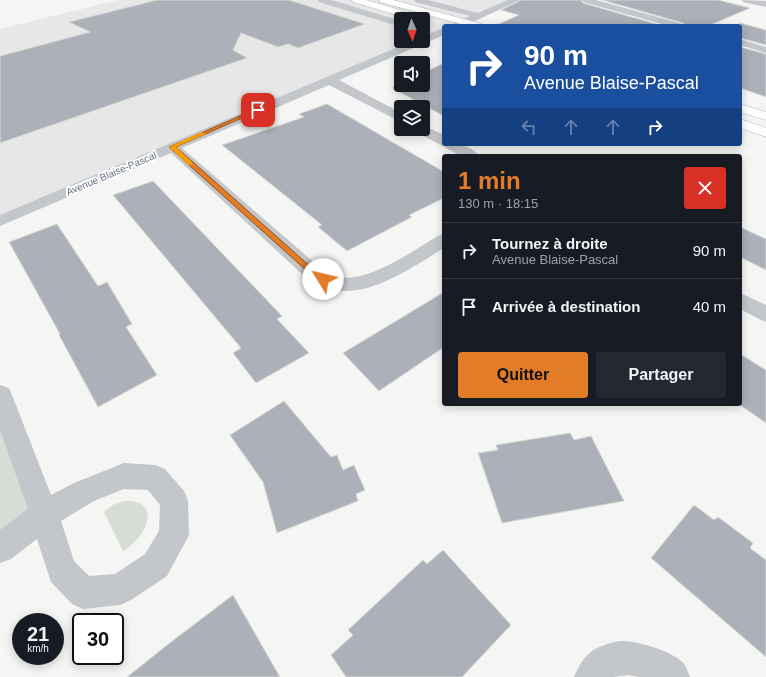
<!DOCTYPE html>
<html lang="fr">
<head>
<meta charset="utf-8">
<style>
	:root { --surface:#171b24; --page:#242831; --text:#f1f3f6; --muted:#9ea1a6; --line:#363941; --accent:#e27c26 }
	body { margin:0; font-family:Helvetica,sans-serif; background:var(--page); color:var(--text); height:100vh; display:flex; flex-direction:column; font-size:15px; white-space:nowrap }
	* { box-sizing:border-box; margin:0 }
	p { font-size:13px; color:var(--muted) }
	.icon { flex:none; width:22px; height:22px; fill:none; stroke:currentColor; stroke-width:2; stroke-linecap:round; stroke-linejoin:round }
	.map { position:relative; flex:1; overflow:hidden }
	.panel { position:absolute; left:442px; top:154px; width:300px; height:252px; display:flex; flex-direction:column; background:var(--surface); border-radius:4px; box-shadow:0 2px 10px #0003 }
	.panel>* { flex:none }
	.top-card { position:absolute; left:442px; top:24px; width:300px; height:122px; border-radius:4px; box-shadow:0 2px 10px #0003; background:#1a4fa0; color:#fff; overflow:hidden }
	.needle { width:26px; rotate:177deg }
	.controls { position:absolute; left:394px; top:12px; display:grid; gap:8px }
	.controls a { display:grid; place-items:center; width:36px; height:36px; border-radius:4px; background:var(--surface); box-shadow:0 2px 10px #0003; font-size:20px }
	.speed { position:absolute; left:12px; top:613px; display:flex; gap:8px; font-size:20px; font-weight:700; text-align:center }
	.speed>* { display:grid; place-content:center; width:52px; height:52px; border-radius:50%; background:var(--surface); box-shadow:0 2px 10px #0003; line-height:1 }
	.speed small { font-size:10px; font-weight:400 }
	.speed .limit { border:2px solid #111; border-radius:6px; background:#fff; color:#111 }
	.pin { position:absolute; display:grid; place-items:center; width:34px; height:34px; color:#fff; margin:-17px; border-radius:8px; box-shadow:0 2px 6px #0006 }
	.me { position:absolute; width:44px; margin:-22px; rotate:306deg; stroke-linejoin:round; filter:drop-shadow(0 0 3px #0008) }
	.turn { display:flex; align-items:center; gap:14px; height:84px; padding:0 16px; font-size:18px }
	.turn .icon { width:52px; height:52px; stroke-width:2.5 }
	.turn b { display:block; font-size:28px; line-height:34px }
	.lanes { display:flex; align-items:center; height:38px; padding:0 16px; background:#0003; justify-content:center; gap:20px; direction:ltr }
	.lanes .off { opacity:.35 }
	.round { display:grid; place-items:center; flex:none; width:42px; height:42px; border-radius:4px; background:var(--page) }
	.head { display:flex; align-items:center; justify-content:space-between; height:68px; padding:0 16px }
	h1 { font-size:24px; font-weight:600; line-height:30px; color:var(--accent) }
	.cta { display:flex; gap:8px; margin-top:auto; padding:8px 16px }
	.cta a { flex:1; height:46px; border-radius:4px; background:var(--accent); color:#111; font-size:16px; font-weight:600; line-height:46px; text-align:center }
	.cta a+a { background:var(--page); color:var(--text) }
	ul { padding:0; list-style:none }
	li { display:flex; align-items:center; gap:12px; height:56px; padding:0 16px; border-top:1px solid var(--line) }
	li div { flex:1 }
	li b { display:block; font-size:15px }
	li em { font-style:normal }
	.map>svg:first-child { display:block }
	.built { fill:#e6e7e6; fill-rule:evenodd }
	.green { fill:#d5ddd4 }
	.building { fill:#acb1b9; stroke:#d7d8d5 }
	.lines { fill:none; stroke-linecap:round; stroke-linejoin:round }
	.secondary-casing { stroke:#b6b8bf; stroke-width:1 }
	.street { fill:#c3c6ca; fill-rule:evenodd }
	.secondary { fill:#fff; fill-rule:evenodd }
	.route { fill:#e27c26; stroke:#935119 }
	.slow { fill:#f59e0b }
	.labels { text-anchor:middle; stroke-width:4; stroke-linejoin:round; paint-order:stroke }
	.far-street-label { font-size:10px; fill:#656f84; stroke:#fff }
</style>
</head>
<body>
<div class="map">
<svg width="766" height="677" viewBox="0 0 766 677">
	<rect width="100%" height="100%" fill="#f5f6f3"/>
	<!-- built -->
	<path class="built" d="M 118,0 L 516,0 L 465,26 L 444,26 L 444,35 L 0,222 L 0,29 ZM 401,19 L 423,19 L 423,41 L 401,41 Z"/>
	<!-- green -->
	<g class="green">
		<polygon points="0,395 44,515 0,548"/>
		<path d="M 124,501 C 164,499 146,539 123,551 L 104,512 L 113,505 Z"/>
	</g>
	<!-- building -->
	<g class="building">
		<polygon points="157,0 289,0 365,24 298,48 288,44 278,47 241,33 233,50 247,58 0,143 0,56 90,32 69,22"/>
		<polygon points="521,0 581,0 583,3 663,26 494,26 519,15 501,10"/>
		<polygon points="602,0 718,0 750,8 708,26 686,26 683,23"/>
		<polygon points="740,23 766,30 766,45 740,38"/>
		<polygon points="740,47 766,54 766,97 740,88"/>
		<polygon points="444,63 444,116 392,88 401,83 401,85 423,85 423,73"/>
		<polygon points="327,104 444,172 444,198 409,215 412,217 347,251 318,227 322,225 222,145 304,117 299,114"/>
		<polygon points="153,181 282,316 277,319 309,353 256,383 233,353 241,348 113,195"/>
		<polygon points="57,224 98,286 107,282 132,324 126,327 157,375 98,407 59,335 60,334 9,242"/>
		<polygon points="740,227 766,239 766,270 740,257"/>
		<polygon points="444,292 444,347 379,391 343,353"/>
		<polygon points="740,354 766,370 766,423 740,405"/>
		<polygon points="284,401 331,457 337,455 343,470 354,465 365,490 356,494 358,501 277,533 263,482 230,435"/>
		<polygon points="570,433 574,440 591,436 624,501 502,523 478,453 498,450 496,445"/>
		<polygon points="694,505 714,520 718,517 753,543 750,548 766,560 766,657 651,558"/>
		<polygon points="443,550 511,625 462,677 346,677 331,655 353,635 348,630 423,560 427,564"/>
		<polygon points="233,595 280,677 127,677 171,642"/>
	</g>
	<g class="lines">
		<defs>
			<g id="secondary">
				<polygon points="352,0 366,0 400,10 402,12 397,15 353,2"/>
				<polygon points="379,0 393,0 482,24 484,26 468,26 380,2"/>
				<polygon points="740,104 766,112 766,120 740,112"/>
				<polygon points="740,119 766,128 766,137 740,128"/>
			</g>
		</defs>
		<!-- secondary casing -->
		<use href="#secondary" class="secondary-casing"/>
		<!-- street -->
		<g class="street">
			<polygon points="318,0 331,0 401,21 401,27 319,2"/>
			<polygon points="414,0 428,0 478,13 508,0 520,0 464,26 451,26 453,24 470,16 415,2"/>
			<polygon points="582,0 596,0 683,24 685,26 669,26 583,2"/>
			<polygon points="742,0 766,1 766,7 743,2"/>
			<path d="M 444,28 L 444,35 L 339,80 L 401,113 L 401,122 L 329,85 L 182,148 L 317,265 C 323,269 329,274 336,276 C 364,286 414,250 438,236 L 444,234 L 444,248 C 416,265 371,297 336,290 C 324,288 314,282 303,275 L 171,153 L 0,226 L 0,215 L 412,41 L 423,41 L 423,36 Z"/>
			<polygon points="740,39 766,47 766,53 740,45"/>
			<path d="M 423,125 L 444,135 L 444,144 C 456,144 472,145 479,156 L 461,156 L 416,132 L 414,129 L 423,129 Z"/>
			<polygon points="740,293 766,305 766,322 759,319 740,309"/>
			<path d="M 0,385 L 9,388 L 12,395 L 51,495 L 74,483 L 124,463 L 155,465 L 165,469 L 184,491 L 188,501 L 189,535 L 167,576 L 131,600 L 120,605 L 83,609 L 72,604 L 51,582 L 37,539 L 11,559 L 0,563 L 0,530 L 28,509 L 0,430 ZM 124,489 L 148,490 L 160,505 L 159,531 L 145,554 L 115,574 L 89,576 L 74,561 L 61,521 L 94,501 Z"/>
			<path d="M 619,641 C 635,640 675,651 685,665 C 687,669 688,673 690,677 L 639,677 L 628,675 L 614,677 L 574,677 C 585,652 593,647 619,641 Z"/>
		</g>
		<!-- secondary -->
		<use href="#secondary" class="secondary"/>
	</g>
	<!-- route -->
	<polygon class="route" points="256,109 260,110 176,147 312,268 326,277 326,281 320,281 307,271 169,147"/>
	<!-- slow -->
	<polygon class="slow" points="201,132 206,134 176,147 192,162 192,165 188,165 169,147"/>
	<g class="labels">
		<!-- far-street labels -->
		<g class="far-street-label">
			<text transform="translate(111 173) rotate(-23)" y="4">Avenue Blaise-Pascal</text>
		</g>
	</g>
</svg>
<div class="controls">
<a><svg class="needle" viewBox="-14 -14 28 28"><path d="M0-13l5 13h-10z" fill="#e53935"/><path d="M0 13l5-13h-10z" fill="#9ea1a6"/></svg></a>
<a><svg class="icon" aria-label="sound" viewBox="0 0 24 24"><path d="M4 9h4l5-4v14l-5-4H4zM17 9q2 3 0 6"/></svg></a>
<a><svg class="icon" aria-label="layers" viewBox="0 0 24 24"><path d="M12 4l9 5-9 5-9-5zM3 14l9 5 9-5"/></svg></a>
</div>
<div class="speed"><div>21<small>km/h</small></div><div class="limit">30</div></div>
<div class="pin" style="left:258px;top:110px;background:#d93025"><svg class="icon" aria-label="arrive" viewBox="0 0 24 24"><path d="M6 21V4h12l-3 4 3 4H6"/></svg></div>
<svg class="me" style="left:323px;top:279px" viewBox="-20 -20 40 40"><circle r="19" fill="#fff"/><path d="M0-13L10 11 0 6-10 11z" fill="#e27c26"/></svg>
<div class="top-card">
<div class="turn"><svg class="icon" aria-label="right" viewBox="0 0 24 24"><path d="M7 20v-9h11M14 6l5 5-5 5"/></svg><div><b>90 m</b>Avenue Blaise-Pascal</div></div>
<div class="lanes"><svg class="icon off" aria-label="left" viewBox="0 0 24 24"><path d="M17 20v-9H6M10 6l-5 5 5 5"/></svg><svg class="icon off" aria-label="ahead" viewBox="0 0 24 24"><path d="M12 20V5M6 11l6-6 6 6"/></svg><svg class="icon off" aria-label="ahead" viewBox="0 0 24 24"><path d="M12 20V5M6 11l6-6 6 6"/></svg><svg class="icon" aria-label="right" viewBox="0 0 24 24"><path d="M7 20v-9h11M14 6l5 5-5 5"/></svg></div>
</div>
<section class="panel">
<div class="head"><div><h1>1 min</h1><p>130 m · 18:15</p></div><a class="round" style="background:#d93025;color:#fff"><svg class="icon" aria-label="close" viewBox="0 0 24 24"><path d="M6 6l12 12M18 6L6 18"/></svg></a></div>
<ul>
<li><svg class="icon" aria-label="right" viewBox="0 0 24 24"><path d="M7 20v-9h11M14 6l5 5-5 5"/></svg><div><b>Tournez à droite</b><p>Avenue Blaise-Pascal</p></div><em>90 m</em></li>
<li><svg class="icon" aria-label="arrive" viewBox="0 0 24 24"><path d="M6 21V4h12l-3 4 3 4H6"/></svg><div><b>Arrivée à destination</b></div><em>40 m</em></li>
</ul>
<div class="cta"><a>Quitter</a><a>Partager</a></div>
</section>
</div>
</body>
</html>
